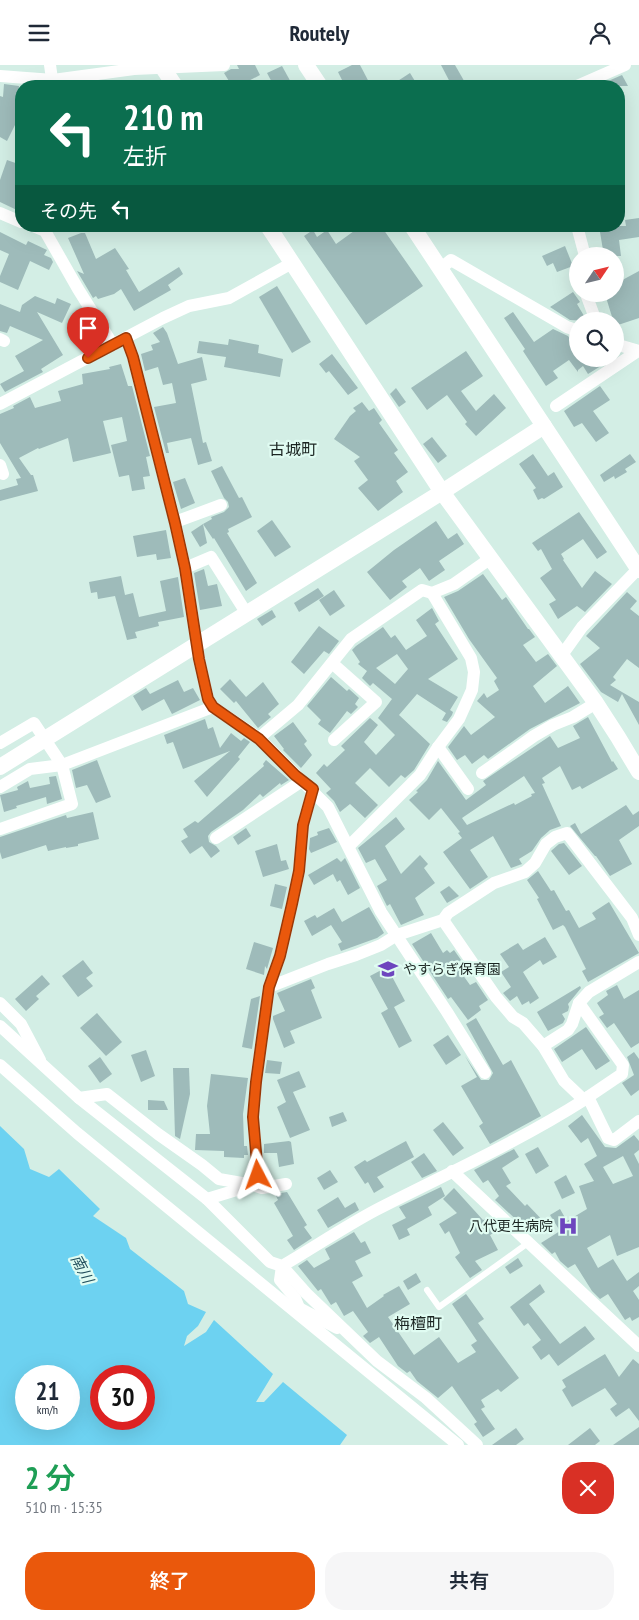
<!DOCTYPE html>
<html lang="ja">
<head>
<meta charset="utf-8">
<style>
	:root { --surface:#fff; --page:#f6f6f7; --text:#1f2937; --muted:#747a83; --accent:#ea580c }
	body { margin:0; font-family:"PT Sans Narrow","Noto Sans JP",sans-serif; background:var(--page); color:var(--text); height:100vh; display:flex; flex-direction:column; font-size:19px; white-space:nowrap }
	* { box-sizing:border-box; margin:0 }
	p { font-size:16px; color:var(--muted) }
	.icon { flex:none; width:28px; height:28px; fill:none; stroke:currentColor; stroke-width:2; stroke-linecap:round; stroke-linejoin:round }
	.map { position:relative; height:1380px; overflow:hidden }
	.details { display:flex; flex-direction:column; background:var(--surface); flex:1 }
	.details>* { flex:none }
	.hud { position:absolute; left:15px; top:15px; width:610px; height:152px; border-radius:20px; box-shadow:0 5px 20px #0002; background:#0b6e4f; color:#fff; overflow:hidden }
	.needle { width:32px; rotate:55deg }
	.controls { position:absolute; left:569px; top:182px; display:grid; gap:10px }
	.controls a { display:grid; place-items:center; width:55px; height:55px; border-radius:50%; background:var(--surface); box-shadow:0 5px 20px #0002; font-size:25px }
	.speed { position:absolute; left:15px; top:1300px; display:flex; gap:10px; font-size:25px; font-weight:700; text-align:center }
	.speed>* { display:grid; place-content:center; width:65px; height:65px; border-radius:50%; background:var(--surface); box-shadow:0 5px 20px #0002; line-height:1 }
	.speed small { font-size:12px; font-weight:400 }
	.speed .limit { border:8px solid #d22; background:#fff; color:#111 }
	.pin { position:absolute; display:grid; place-items:center; width:42px; height:42px; color:#fff; margin:-51px -21px; border-radius:50% 50% 50% 0; rotate:-45deg; box-shadow:0 0 5px #0007 }
	.pin .icon { rotate:45deg }
	.me { position:absolute; width:55px; margin:-28px; rotate:356deg; stroke-linejoin:round; filter:drop-shadow(0 0 4px #0008) }
	.turn { display:flex; align-items:center; gap:18px; height:105px; padding:0 25px; font-size:22px }
	.turn .icon { width:65px; height:65px; stroke-width:2.5 }
	.turn b { display:block; font-size:35px; line-height:42px }
	.then { display:flex; align-items:center; height:48px; padding:0 25px; background:#0003; gap:10px; font-size:19px }
	.round { display:grid; place-items:center; flex:none; width:52px; height:52px; border-radius:20px; background:var(--page) }
	.headline { display:flex; align-items:center; justify-content:space-between; height:85px; padding:0 25px }
	h1 { font-size:30px; font-weight:600; line-height:38px; color:#1e9e55 }
	.cta { display:flex; gap:10px; margin-top:auto; padding:10px 25px }
	.cta a { flex:1; height:58px; border-radius:20px; background:var(--accent); color:#fff; font-size:20px; font-weight:600; line-height:58px; text-align:center }
	.cta a+a { background:var(--page); color:var(--text) }
	header { display:flex; justify-content:space-between; align-items:center; height:65px; padding:0 25px; background:var(--surface); font-size:22px; font-weight:600 }
	.map>svg:first-child { display:block }
	.water { fill:#6dd2f1; fill-rule:evenodd }
	.building { fill:#9ebbba; fill-rule:evenodd }
	.lines { fill:none; stroke-linecap:round; stroke-linejoin:round }
	.service { stroke:#fff; stroke-width:6 }
	.minor { stroke:#fff; stroke-width:12 }
	.tertiary { stroke:#fff; stroke-width:16 }
	.route-casing { stroke:#983908; stroke-width:12 }
	.route { stroke:#ea580c; stroke-width:9 }
	.labels { text-anchor:middle; stroke-width:4.5; stroke-linejoin:round; paint-order:stroke }
	.poi-label { font-size:14px; fill:#1b2522; stroke:#e0fcf2; text-anchor:start }
	.water-label { font-size:15px; font-style:italic; fill:#24505e; stroke:#e0fcf2 }
	.quarter-label { font-size:16px; fill:#1b2522; stroke:#e0fcf2 }
</style>
</head>
<body>
<header><svg class="icon" aria-label="menu" viewBox="0 0 24 24"><path d="M4 6h16M4 12h16M4 18h16"/></svg>Routely<svg class="icon" aria-label="person" viewBox="0 0 24 24"><circle cx="12" cy="8" r="4"/><path d="M4 21q1-7 8-7t8 7"/></svg></header>
<div class="map">
<svg width="639" height="1380" viewBox="0 0 639 1380">
	<rect width="100%" height="100%" fill="#d3eee5"/>
	<!-- water -->
	<path class="water" d="M 0,1061 L 24,1084 L 30,1104 L 49,1112 L 59,1104 L 100,1144 L 93,1151 L 126,1173 L 130,1184 L 184,1226 L 188,1239 L 206,1247 L 198,1261 L 187,1271 L 184,1281 L 206,1267 L 214,1255 L 273,1309 L 256,1337 L 264,1337 L 283,1317 L 347,1370 L 340,1380 L 0,1380 ZM 26,1311 L 69,1311 L 69,1354 L 26,1354 ZM 101,1311 L 144,1311 L 144,1354 L 101,1354 Z"/>
	<!-- building -->
	<g class="building">
		<polygon points="237,0 255,0 260,10 239,21 232,21 224,8 231,4 239,4"/>
		<polygon points="352,0 360,0 371,21 345,21 338,7"/>
		<polygon points="441,0 455,0 467,21 452,21"/>
		<polygon points="282,1 293,21 274,21 267,8"/>
		<polygon points="410,8 418,21 390,21"/>
		<polygon points="622,10 628,21 608,21 606,17"/>
		<polygon points="4,19 19,21 16,58 7,76 0,72 0,31 3,32"/>
		<polygon points="7,95 21,100 21,147 0,137 0,115"/>
		<polygon points="639,153 639,172 619,175 621,191 604,191 599,161 626,161 625,155"/>
		<polygon points="361,161 381,161 423,221 366,260 304,171 313,165 317,172 327,165 336,179"/>
		<polygon points="0,167 26,180 28,176 47,185 44,190 51,193 53,197 49,205 30,196 18,225 0,217 0,211 9,189 0,185"/>
		<polygon points="81,168 85,168 96,194 115,183 129,204 126,205 139,227 179,202 183,209 168,220 171,225 134,246 121,224 114,229 98,234 96,231 93,233 77,206 84,209 68,173"/>
		<polygon points="565,181 573,201 557,207 553,198 547,201 542,191"/>
		<polygon points="639,206 639,253 615,261 615,256 611,256 613,255 605,229 615,229 615,219"/>
		<polygon points="277,221 311,277 292,288 259,232"/>
		<polygon points="573,227 580,237 577,239 587,256 570,255 550,242"/>
		<polygon points="35,231 55,239 57,233 71,239 62,258 37,247 63,290 41,304 43,307 5,327 0,319 24,306 15,291 43,275 10,261 7,268 0,266 0,239 20,247 22,240"/>
		<polygon points="513,247 534,277 553,264 568,271 578,285 578,294 612,294 588,309 583,301 578,305 578,307 569,295 553,306 558,313 546,321 523,286 525,284 504,253"/>
		<polygon points="163,262 167,268 178,299 202,292 207,315 191,319 203,378 206,377 212,396 198,400 191,373 167,378 169,388 166,388 154,342 176,338 172,318 163,320 158,302 145,306 141,289 153,285 151,280 160,277 153,268"/>
		<polygon points="229,274 259,280 258,288 283,294 280,312 224,302 226,292 197,288 199,276 228,280"/>
		<polygon points="466,286 483,311 461,326 476,346 494,329 506,343 476,371 465,359 467,357 447,330 427,345 411,323"/>
		<polygon points="332,289 358,323 348,330 329,306 326,308 319,299"/>
		<polygon points="121,299 128,321 132,321 150,391 146,392 150,411 143,412 145,424 132,426 129,410 119,412 111,380 127,376 122,352 103,356 111,388 73,397 68,373 39,384 38,383 19,393 31,410 33,410 38,426 0,436 0,425 18,420 16,414 21,413 0,378 0,349 14,343 13,341 30,332 35,343 61,336 58,326 83,319 82,309 110,304 109,302"/>
		<polygon points="600,321 610,335 593,346 609,368 596,377 582,358 574,362 564,346"/>
		<polygon points="396,323 406,337 399,342 390,329"/>
		<polygon points="362,337 369,346 374,343 382,355 379,358 398,385 394,388 408,407 396,416 403,427 378,446 358,423 368,415 354,396 360,392 334,374 350,351 356,346 353,343"/>
		<polygon points="432,372 447,391 438,398 423,379"/>
		<polygon points="533,389 548,411 554,407 563,422 544,434 542,433 538,435 533,425 536,423 519,399"/>
		<polygon points="630,389 636,397 625,404 627,407 615,414 614,411 604,417 600,410"/>
		<polygon points="222,401 239,433 242,432 252,452 228,464 229,467 227,468 257,518 246,526 214,473 213,474 203,459 212,454 211,452 224,447 229,442 228,437 224,433 211,406"/>
		<polygon points="185,413 195,438 181,444 173,417"/>
		<polygon points="579,447 607,487 597,494 583,474 561,489 564,494 563,495 582,523 595,506 612,519 585,547 577,541 558,554 549,539 556,535 540,513 552,504 541,484 538,486 532,478"/>
		<polygon points="272,455 291,482 275,492 257,466"/>
		<polygon points="436,456 448,474 457,468 464,479 439,496 445,505 429,516 420,503 402,516 407,522 390,535 367,507 394,485"/>
		<polygon points="203,459 207,478 200,482 191,467"/>
		<polygon points="166,465 171,493 157,495 156,489 137,492 133,471"/>
		<polygon points="204,504 208,521 217,519 222,541 200,545 194,508"/>
		<polygon points="483,509 502,535 506,532 528,564 529,564 535,572 523,580 536,597 548,589 557,601 533,621 545,638 568,621 580,638 530,664 488,694 484,690 472,699 465,690 457,695 448,682 464,661 471,670 495,652 477,636 484,628 487,633 499,625 494,616 497,613 469,574 444,532 458,526"/>
		<polygon points="121,511 125,530 133,528 139,552 166,546 160,516 178,512 184,552 158,557 159,561 135,567 137,573 127,575 115,531 98,534 97,527 91,528 89,517"/>
		<polygon points="318,523 324,531 299,547 294,538"/>
		<polygon points="334,525 345,541 330,551 319,535"/>
		<polygon points="627,527 637,536 630,544 639,551 639,603 627,594 613,612 616,615 610,620 639,637 639,660 622,629 618,637 601,627 580,599 600,583 586,571"/>
		<path d="M 432,543 L 439,556 L 435,559 L 458,594 L 428,614 L 458,632 L 450,645 L 453,647 L 452,650 L 447,657 L 442,655 L 446,648 L 417,629 L 399,650 L 430,679 L 414,705 L 405,713 L 401,710 L 389,722 L 370,703 L 355,718 L 378,740 L 365,753 L 350,739 L 340,747 L 334,736 L 326,728 L 331,724 L 316,708 L 324,699 L 327,702 L 345,685 L 341,681 L 370,653 L 378,660 L 364,677 L 376,690 L 395,670 L 378,653 L 392,634 L 373,618 L 370,621 L 362,613 L 367,606 L 358,599 L 360,597 L 352,585 L 356,581 L 383,562 L 391,573 L 395,570 L 406,585 L 427,571 L 416,555 ZM 397,589 L 408,604 L 395,619 L 376,603 Z"/>
		<polygon points="272,545 276,552 262,561 257,554"/>
		<polygon points="319,561 339,576 329,589 324,586 304,609 291,597"/>
		<polygon points="331,612 347,626 349,624 359,633 355,639 358,642 351,649 347,646 330,668 318,659 321,655 307,641"/>
		<polygon points="230,614 246,632 263,617 279,639 268,649 271,652 258,663 236,636 234,638 220,624"/>
		<polygon points="178,615 184,627 193,623 200,635 172,649 164,634 142,646 133,631 146,623 150,629"/>
		<path d="M 588,652 L 612,697 L 613,696 L 618,704 L 582,724 L 580,721 L 572,725 L 560,701 L 542,713 L 545,718 L 542,719 L 561,761 L 550,765 L 541,773 L 532,786 L 519,794 L 522,799 L 511,803 L 493,771 L 470,785 L 488,812 L 470,824 L 443,787 L 462,773 L 458,768 L 460,767 L 441,743 L 429,755 L 409,735 L 418,727 L 416,726 L 427,715 L 438,696 L 466,735 L 486,720 L 483,716 L 550,671 L 558,683 L 580,673 L 573,661 ZM 524,711 L 535,728 L 531,729 L 532,731 L 515,740 L 514,738 L 467,760 L 462,753 Z"/>
		<polygon points="205,654 208,664 213,662 220,683 231,668 241,676 244,673 250,677 238,692 240,694 207,732 194,716 230,686 183,704 173,677 167,679 164,670"/>
		<polygon points="293,657 307,676 304,679 312,690 301,703 283,685 284,684 274,671"/>
		<polygon points="97,695 111,732 96,738 87,720 76,723 72,705"/>
		<polygon points="266,695 289,715 281,720 280,718 263,732 260,729 243,745 211,767 208,771 209,777 216,781 220,786 211,793 202,781 190,789 181,776 188,772 183,764 195,756 198,758 264,701 263,699"/>
		<polygon points="56,711 62,734 47,739 46,732 16,741 17,743 4,747 0,730 18,725 17,722 28,716 30,723 50,719 49,712"/>
		<polygon points="626,740 633,750 639,746 639,761 619,775 632,799 610,811 596,791 595,791 570,761 575,758 581,769"/>
		<polygon points="93,747 99,774 78,779 78,781 66,783 66,782 48,786 46,780 2,794 0,787 0,772 66,750 67,753"/>
		<polygon points="396,752 405,764 385,781 401,809 420,790 428,799 424,803 435,818 415,833 424,850 401,860 390,839 387,841 377,821 387,815 375,794 366,798 358,783"/>
		<polygon points="246,763 251,771 238,780 233,772"/>
		<polygon points="329,763 337,777 311,788 309,784 310,773 318,770 317,767"/>
		<polygon points="564,778 582,801 569,810 551,786 559,779"/>
		<polygon points="277,779 281,796 286,795 289,804 263,812 255,786"/>
		<polygon points="337,793 341,797 345,793 360,823 348,830 340,815 337,817 333,809 314,820 308,810"/>
		<polygon points="538,806 551,826 554,825 566,846 569,845 579,863 596,854 592,848 609,837 639,888 588,917 582,906 586,904 565,862 563,860 553,865 537,834 539,833 527,815"/>
		<polygon points="275,819 287,822 282,844 270,841"/>
		<polygon points="449,821 459,831 447,838 440,827"/>
		<polygon points="369,842 384,868 377,873 341,886 338,879 342,877 331,860 312,871 304,856 315,850 317,853 334,843 342,857"/>
		<polygon points="431,868 443,888 447,885 450,888 454,885 461,895 455,899 470,920 476,917 488,935 479,941 481,945 468,955 451,932 448,934 412,879"/>
		<polygon points="545,872 557,892 543,900 540,895 523,907 539,933 530,939 529,936 522,940 517,931 510,936 503,928 511,922 501,907 509,902 500,889 518,878 523,885"/>
		<polygon points="254,877 273,883 267,904 265,901 264,910 246,904"/>
		<polygon points="83,895 93,908 86,913 93,921 78,932 62,911"/>
		<polygon points="387,902 405,936 394,942 412,976 399,983 381,948 388,944 370,911"/>
		<polygon points="42,910 50,919 36,931 39,934 26,946 15,934"/>
		<polygon points="311,914 315,923 311,925 322,953 290,966 295,978 284,983 273,954 273,951 285,946 277,928"/>
		<polygon points="617,920 624,934 639,925 639,978 631,983 614,958 607,963 599,952 604,949 597,938 608,930 606,926"/>
		<polygon points="580,921 581,923 568,939 569,942 568,946 562,949 565,954 563,958 548,966 537,947"/>
		<polygon points="260,931 252,984 242,982 251,934"/>
		<polygon points="97,948 122,977 106,991 80,963"/>
		<polygon points="476,953 503,1000 511,995 541,1051 490,1079 479,1061 483,1058 461,1021 477,1012 465,991 481,1015 489,1015 493,1008 466,959"/>
		<polygon points="586,962 610,996 596,1005 582,984 562,997 554,984"/>
		<polygon points="448,970 461,990 446,1000 433,980"/>
		<polygon points="146,985 155,1011 141,1017 131,990"/>
		<polygon points="634,987 639,994 639,1025 631,1031 622,1018 634,1010 627,992"/>
		<polygon points="100,992 112,1009 100,1018 88,1001"/>
		<polygon points="267,995 282,997 280,1009 265,1008"/>
		<polygon points="173,1003 189,1003 190,1029 180,1074 175,1071"/>
		<polygon points="299,1006 306,1022 293,1027 310,1065 290,1073 277,1042 286,1037 277,1015"/>
		<polygon points="211,1009 248,1013 243,1049 244,1078 244,1081 247,1081 248,1090 244,1090 244,1093 224,1092 224,1086 195,1085 196,1069 210,1069 207,1041"/>
		<polygon points="148,1035 164,1036 168,1045 148,1045"/>
		<polygon points="343,1047 347,1056 332,1062 329,1052"/>
		<path d="M 582,1050 L 605,1082 L 616,1083 L 634,1070 L 639,1076 L 639,1085 L 634,1089 L 639,1099 L 639,1182 L 617,1191 L 610,1170 L 587,1183 L 598,1203 L 613,1194 L 627,1216 L 639,1207 L 639,1221 L 633,1226 L 639,1235 L 639,1252 L 632,1256 L 630,1252 L 625,1255 L 608,1229 L 600,1234 L 592,1226 L 575,1199 L 568,1203 L 560,1196 L 555,1187 L 552,1189 L 541,1178 L 560,1166 L 550,1150 L 560,1144 L 567,1156 L 587,1144 L 579,1121 L 594,1116 L 584,1099 L 597,1091 L 588,1073 L 581,1078 L 568,1061 ZM 623,1091 L 633,1111 L 613,1119 L 603,1102 Z"/>
		<polygon points="443,1057 464,1083 453,1091 433,1065"/>
		<polygon points="289,1076 291,1077 294,1099 279,1102 277,1088 264,1088 264,1079"/>
		<polygon points="406,1076 414,1092 377,1112 384,1122 374,1128 368,1117 365,1119 354,1102 365,1095 367,1097"/>
		<polygon points="538,1082 549,1101 536,1109 525,1089"/>
		<polygon points="514,1084 519,1092 502,1103 511,1118 506,1121 525,1141 527,1139 546,1159 533,1166 528,1157 523,1161 495,1135 499,1131 488,1115 483,1118 474,1105"/>
		<polygon points="424,1088 437,1106 422,1113 411,1097"/>
		<polygon points="330,1105 338,1117 324,1125 317,1113"/>
		<polygon points="566,1110 575,1128 562,1134 554,1117"/>
		<polygon points="441,1122 445,1131 428,1142 432,1150 407,1164 410,1170 399,1175 392,1160 406,1153 399,1142"/>
		<polygon points="454,1123 483,1155 488,1153 495,1167 490,1170 498,1185 475,1196 482,1205 470,1213 455,1192 460,1188 449,1166 445,1169 439,1159 457,1148 443,1134"/>
		<polygon points="287,1127 307,1160 304,1162 312,1173 294,1185 287,1175 293,1171 274,1138 278,1135 275,1129"/>
		<polygon points="338,1132 345,1143 355,1137 359,1145 328,1163 317,1145"/>
		<polygon points="354,1167 361,1178 365,1176 371,1188 355,1196 363,1211 352,1217 367,1243 384,1231 383,1230 399,1221 410,1239 388,1252 414,1290 439,1272 458,1298 476,1287 471,1280 477,1276 452,1239 466,1229 484,1254 478,1258 519,1313 501,1327 498,1324 481,1335 485,1342 481,1344 495,1364 483,1372 474,1359 477,1357 452,1321 438,1333 417,1316 410,1306 407,1308 398,1301 379,1272 370,1278 363,1271 368,1267 353,1246 344,1251 336,1237 331,1240 321,1224 318,1226 298,1201 307,1195 314,1203 330,1194 325,1184"/>
		<polygon points="518,1193 523,1201 510,1209 505,1202"/>
		<polygon points="416,1208 421,1217 408,1225 403,1216"/>
		<polygon points="540,1219 545,1227 529,1239 560,1279 585,1261 595,1274 558,1301 549,1289 541,1295 532,1282 541,1275 528,1258 524,1261 510,1242"/>
		<polygon points="605,1289 619,1312 633,1294 639,1299 639,1356 629,1343 616,1352 610,1344 617,1339 605,1323 572,1342 562,1325 566,1322 562,1315"/>
		<polygon points="639,1362 639,1380 613,1380"/>
		<polygon points="516,1363 524,1374 516,1380 492,1380"/>
		<polygon points="590,1363 600,1376 595,1380 568,1380"/>
	</g>
	<g class="lines">
		<!-- service -->
		<polyline class="service" points="427,1225 439,1242 528,1178"/>
		<!-- minor -->
		<g class="minor">
			<polyline points="50,0 53,21"/>
			<polyline points="0,11 53,15 134,4 224,0"/>
			<polyline points="577,21 625,0"/>
			<polyline points="0,148 21,157"/>
			<polyline points="33,161 45,166 78,224 113,280"/>
			<polyline points="577,161 585,191"/>
			<polyline points="440,204 451,195 567,262 578,266"/>
			<polyline points="586,229 596,256"/>
			<polyline points="126,273 133,292 175,457 185,503 199,594 208,634 213,642 259,673 328,742 381,847 447,947 485,1008"/>
			<polyline points="0,274 4,276"/>
			<polyline points="615,279 639,286"/>
			<polyline points="0,339 163,253 189,241 229,233 292,198"/>
			<polyline points="556,341 638,286"/>
			<polyline points="0,400 3,409"/>
			<polyline points="175,457 221,440"/>
			<polyline points="185,503 211,492 247,549"/>
			<polyline points="562,590 582,562 638,504"/>
			<polyline points="332,598 376,637 334,675"/>
			<polyline points="259,673 298,640 351,574 422,525 432,528"/>
			<polyline points="0,678 34,658 62,700 72,739 0,764"/>
			<polyline points="438,682 468,724"/>
			<polyline points="482,708 534,671 553,660 573,652 596,638"/>
			<polyline points="0,722 30,704 62,700 213,642"/>
			<polyline points="313,724 303,760 299,806 292,839 280,891 269,922 328,899 356,890 381,880 397,870 443,855 448,848 494,818 525,807 535,798 546,779 555,772 567,768 632,853 639,870"/>
			<polyline points="216,773 302,716"/>
			<polyline points="349,781 420,710 438,682 459,654 472,625 474,607 471,593 432,528 454,519 491,493"/>
			<polyline points="443,855 496,932 513,952 523,958 543,981 564,1016 584,1035 588,1032 608,1073 614,1075 639,1056"/>
			<polyline points="0,938 21,959 40,995"/>
			<polyline points="579,938 623,1000 622,1009 588,1032"/>
			<path d="M 0,961 L 79,1033 L 207,1134 L 270,1197 L 282,1201 C 313,1183 344,1162 376,1145 C 446,1109 518,1077 584,1035"/>
			<polyline points="543,981 568,965 572,959 579,938 589,927 639,897"/>
			<polyline points="0,1000 77,1068 458,1380"/>
			<polyline points="79,1033 107,1029 158,1069 202,1100 219,1114 253,1120 258,1110 253,1052 256,1017 269,922"/>
			<polyline points="452,1106 639,1281"/>
			<polyline points="207,1134 253,1120 262,1123 286,1119"/>
			<polyline points="282,1201 306,1228 377,1296 426,1333 477,1380"/>
			<polyline points="282,1201 280,1215 295,1233 302,1250"/>
			<polyline points="299,1243 337,1263"/>
		</g>
		<!-- tertiary -->
		<g class="tertiary">
			<polyline points="161,0 175,21"/>
			<polyline points="306,0 320,21"/>
			<polyline points="268,161 442,427 596,638 618,672 639,707"/>
			<polyline points="412,161 639,505"/>
			<polyline points="0,702 442,427 544,361"/>
		</g>
	</g>
	<g class="lines">
		<defs>
			<polyline id="route" points="88,293 126,273 133,292 175,458 185,503 199,594 208,634 213,642 259,674 295,710 313,724 303,760 299,806 292,839 280,891 269,922 256,1017 253,1052 258,1110"/>
		</defs>
		<!-- route casing -->
		<use href="#route" class="route-casing"/>
		<!-- route -->
		<use href="#route" class="route"/>
	</g>
	<!-- icons -->
	<defs>
		<symbol id="school-bare" viewBox="-9 -9 18 18"><path d="M0-5L7-2L0 1L-7-2ZM-4 1L0 2.5L4 1V4Q0 6-4 4Z" fill="#6d45be" stroke="#e0fcf2" stroke-width="2.5" paint-order="stroke"/></symbol>
		<symbol id="hospital-bare" viewBox="-9 -9 18 18"><path d="M-5-5h3v3.5h4V-5h3V5h-3V1.5h-4V5h-3Z" fill="#6d45be" stroke="#e0fcf2" stroke-width="2.5" paint-order="stroke"/></symbol>
	</defs>
	<g fill-rule="evenodd">
		<use href="#school-bare" x="374" y="890" width="28" height="28"/>
		<use href="#hospital-bare" x="554" y="1147" width="28" height="28"/>
	</g>
	<g class="labels">
		<!-- poi labels -->
		<g class="poi-label">
			<text x="403" y="909">やすらぎ保育園</text>
			<text x="553" y="1166" text-anchor="end">八代更生病院</text>
		</g>
		<!-- water labels -->
		<g class="water-label">
			<text transform="translate(82 1204) rotate(62)" y="5">南川</text>
		</g>
		<!-- quarter labels -->
		<g class="quarter-label">
			<text x="293" y="390">古城町</text>
			<text x="418" y="1264">栴檀町</text>
		</g>
	</g>
</svg>
<div class="controls">
<a><svg class="needle" viewBox="-14 -14 28 28"><path d="M0-13l5 13h-10z" fill="#e53935"/><path d="M0 13l5-13h-10z" fill="#747a83"/></svg></a>
<a><svg class="icon" aria-label="search" viewBox="0 0 24 24"><circle cx="10" cy="10" r="6"/><path d="M15 15l6 6"/></svg></a>
</div>
<div class="speed"><div>21<small>km/h</small></div><div class="limit">30</div></div>
<div class="pin" style="left:88px;top:293px;background:#d93025"><svg class="icon" aria-label="arrive" viewBox="0 0 24 24"><path d="M6 21V4h12l-3 4 3 4H6"/></svg></div>
<svg class="me" style="left:258px;top:1110px" viewBox="-20 -20 40 40"><path d="M0-17L14 15 0 8-14 15z" fill="#ea580c" stroke="#fff" stroke-width="4"/></svg>
<div class="hud">
<div class="turn"><svg class="icon" aria-label="left" viewBox="0 0 24 24"><path d="M17 20v-9H6M10 6l-5 5 5 5"/></svg><div><b>210 m</b>左折</div></div>
<div class="then">その先<svg class="icon" aria-label="left" viewBox="0 0 24 24"><path d="M17 20v-9H6M10 6l-5 5 5 5"/></svg></div>
</div>
</div>
<section class="details">
<div class="headline"><div><h1>2 分</h1><p>510 m · 15:35</p></div><a class="round" style="background:#d93025;color:#fff"><svg class="icon" aria-label="close" viewBox="0 0 24 24"><path d="M6 6l12 12M18 6L6 18"/></svg></a></div>
<div class="cta"><a>終了</a><a>共有</a></div>
</section>
</body>
</html>
